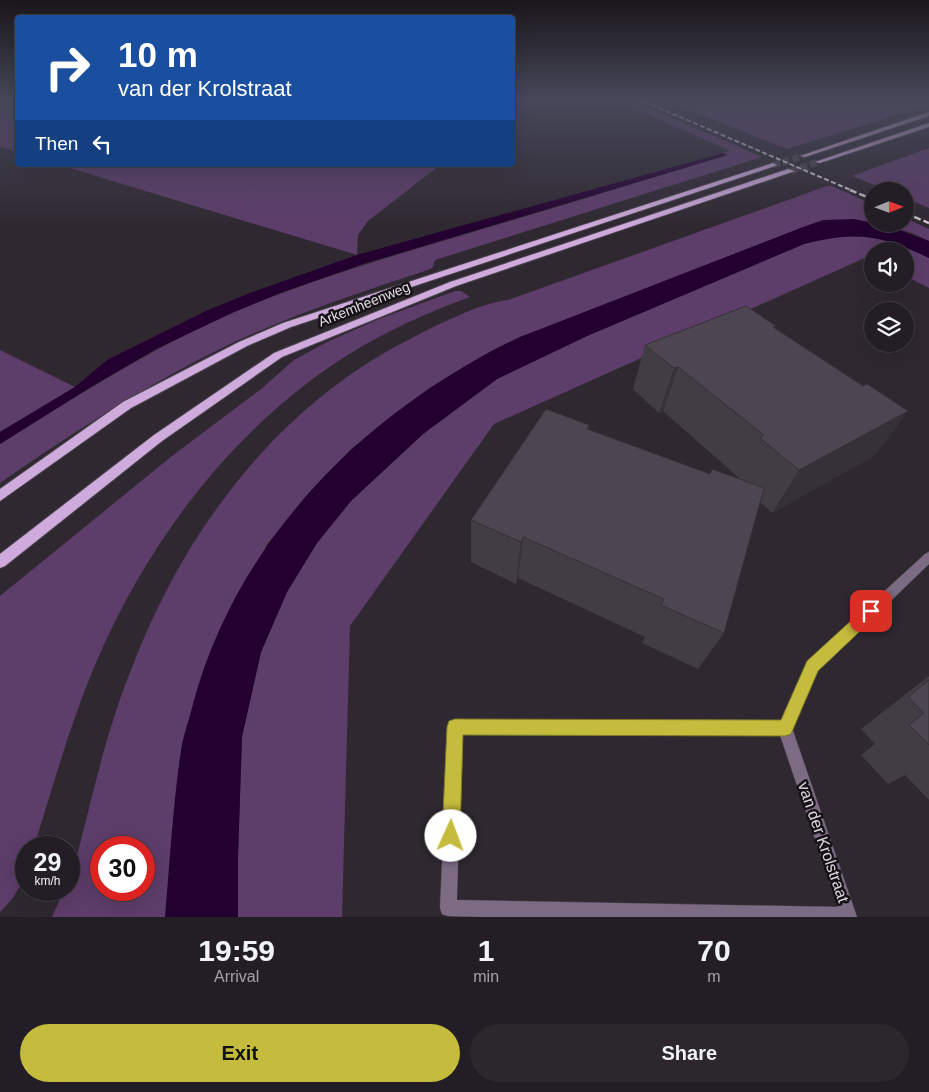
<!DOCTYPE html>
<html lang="en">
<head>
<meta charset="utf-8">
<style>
	:root { --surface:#231e25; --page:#2b272d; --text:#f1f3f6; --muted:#a3a2a7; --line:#403c42; --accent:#c5bc3d }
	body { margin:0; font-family:Arial,sans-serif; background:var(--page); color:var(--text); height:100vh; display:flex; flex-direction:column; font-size:19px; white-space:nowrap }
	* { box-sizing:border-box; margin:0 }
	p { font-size:16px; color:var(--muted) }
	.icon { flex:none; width:28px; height:28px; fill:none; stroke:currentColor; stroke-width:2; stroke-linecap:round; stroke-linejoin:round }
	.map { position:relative; height:917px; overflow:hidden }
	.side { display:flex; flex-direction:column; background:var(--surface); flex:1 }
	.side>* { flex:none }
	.banner { position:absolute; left:15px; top:15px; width:500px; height:152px; border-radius:5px; box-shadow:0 5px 20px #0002,0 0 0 1px var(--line); background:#1a4fa0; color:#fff; overflow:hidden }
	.needle { width:32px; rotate:89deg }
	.fabs { position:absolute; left:864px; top:182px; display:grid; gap:10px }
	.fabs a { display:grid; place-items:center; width:50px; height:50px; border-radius:50%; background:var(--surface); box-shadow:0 5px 20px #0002,0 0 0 1px var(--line); font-size:25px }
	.speed { position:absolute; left:15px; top:836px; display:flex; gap:10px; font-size:25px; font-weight:700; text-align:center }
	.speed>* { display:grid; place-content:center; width:65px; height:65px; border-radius:50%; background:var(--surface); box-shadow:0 5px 20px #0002,0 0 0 1px var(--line); line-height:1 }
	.speed small { font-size:12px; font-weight:400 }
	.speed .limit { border:8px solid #d22; background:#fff; color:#111 }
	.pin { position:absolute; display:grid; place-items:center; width:42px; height:42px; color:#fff; margin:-21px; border-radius:10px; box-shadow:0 2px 8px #0006 }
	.me { position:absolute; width:55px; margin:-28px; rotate:2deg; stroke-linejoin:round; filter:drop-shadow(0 0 4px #0008) }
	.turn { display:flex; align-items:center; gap:18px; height:105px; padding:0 20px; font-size:22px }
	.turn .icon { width:65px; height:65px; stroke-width:2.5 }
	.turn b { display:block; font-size:35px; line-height:42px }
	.then { display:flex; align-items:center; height:48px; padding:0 20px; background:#0003; gap:10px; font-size:19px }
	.eta { display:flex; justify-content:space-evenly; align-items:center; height:85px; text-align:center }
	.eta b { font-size:30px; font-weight:700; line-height:35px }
	.action { display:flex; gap:10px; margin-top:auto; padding:10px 20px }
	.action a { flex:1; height:58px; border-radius:30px; background:var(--accent); color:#111; font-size:20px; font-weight:700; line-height:58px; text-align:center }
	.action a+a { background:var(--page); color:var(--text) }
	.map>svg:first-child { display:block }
	.green { fill:#5d3d6a; fill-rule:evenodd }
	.water { fill:#230030 }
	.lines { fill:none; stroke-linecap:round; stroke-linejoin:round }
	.primary-tunnel { stroke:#4a434c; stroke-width:7; stroke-dasharray:7 3; stroke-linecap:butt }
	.street-casing { stroke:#4b454d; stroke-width:1 }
	.primary-casing { stroke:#4b454d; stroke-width:2 }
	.street { fill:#7c6b83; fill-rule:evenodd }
	.primary { fill:#ceaadd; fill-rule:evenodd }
	.rail-far1 { stroke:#cdc7cf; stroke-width:2; stroke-dasharray:5 2.5; stroke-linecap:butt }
	.rail { stroke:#cdc7cf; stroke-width:2.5; stroke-dasharray:7 3; stroke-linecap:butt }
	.wall { fill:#423c45 }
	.shaded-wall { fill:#363138 }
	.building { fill:#4d4650; stroke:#363138 }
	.route { fill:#c5bc3d; stroke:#807a28 }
	.labels { text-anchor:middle; stroke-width:5; stroke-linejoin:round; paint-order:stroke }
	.street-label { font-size:14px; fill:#e1dce3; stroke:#151216 }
	.near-street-label { font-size:16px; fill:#e1dce3; stroke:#151216 }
</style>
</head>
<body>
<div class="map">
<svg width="929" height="917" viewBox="0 0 929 917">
	<rect width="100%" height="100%" fill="#2f2831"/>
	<!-- green -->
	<g class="green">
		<polygon points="0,99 17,99 17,152 0,147"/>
		<path d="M 615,99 L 628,99 L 762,157 L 435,260 L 433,267 L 428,270 C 361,292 294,314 230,344 C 149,383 74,432 0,483 L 0,444 C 76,397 151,348 234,312 C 318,277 405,252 493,226 C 571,203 649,179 727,155 L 723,153 L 730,151 Z"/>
		<polygon points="662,99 778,99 805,102 848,99 929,99 929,105 787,149"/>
		<polygon points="929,148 929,208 905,198 905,191 889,191 852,176"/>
		<polygon points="60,165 440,165 368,221 358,235 357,255"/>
		<path d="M 827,186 L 832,186 L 872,204 L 872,223 L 853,219 L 520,337 L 491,351 L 428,389 L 352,448 L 316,485 L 267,544 L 183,743 L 165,917 L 52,917 L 64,890 L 69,890 C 69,876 74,866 78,852 C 83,832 88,812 93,792 C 104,749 116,706 133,665 C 185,529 279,405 410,339 C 434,326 483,302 508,300 ZM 101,848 L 144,848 L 144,890 L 101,890 Z"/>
		<polygon points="905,218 929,229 929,241 912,233 880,224 905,224"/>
		<polygon points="834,236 874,237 905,246 929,258 929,288 905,276 905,251 872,251 872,260 867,257 494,424 350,626 342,917 238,917 238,856 242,737 261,652 287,592 317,543 351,501 423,434 497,379 587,336 804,244"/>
		<path d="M 455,291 L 461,291 L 470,297 C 429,312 388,330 351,353 C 235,425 148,540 95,665 C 70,724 53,786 34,847 L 26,848 C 26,877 21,892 0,912 L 0,596 L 172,456 L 261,389 L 294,360 L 327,342 L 379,319 Z"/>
		<polygon points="0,350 75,387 0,432"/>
	</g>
	<!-- water -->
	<g class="water">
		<polygon points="723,153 728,155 363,264 280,293 232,313 156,349 94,385 0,444 0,432 75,387 107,360 206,311 250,293 357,255"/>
		<path d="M 853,219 L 885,225 L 929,241 L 929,258 C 880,234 856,231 804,244 L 587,336 L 497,379 L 423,434 L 351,501 L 317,543 L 287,592 L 261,652 L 242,737 L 238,856 L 238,917 L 165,917 C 170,860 173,801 182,744 C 185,730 190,717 193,704 C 238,537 367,410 520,337 L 803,227 L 823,220 Z"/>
	</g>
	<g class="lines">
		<!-- primary-tunnel -->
		<g class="primary-tunnel">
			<polyline points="773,165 803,156"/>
			<polyline points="791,171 818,162"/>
		</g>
		<defs>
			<path id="street" d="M 929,552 L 929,564 L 818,671 L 792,728 L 857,917 L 480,917 L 448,916 L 442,914 L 440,908 L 448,727 L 450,722 L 455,720 L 781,721 L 808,661 L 925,554 ZM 462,734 L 780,735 L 838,907 L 457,900 Z"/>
			<g id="primary">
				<polygon points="929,112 929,116 805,157 800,156"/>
				<polygon points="929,123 929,127 820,163 815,162"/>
				<polygon points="773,163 777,165 775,166 291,327 247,346 131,408 0,501 0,489 123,402 239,342 283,323"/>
				<polygon points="788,169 795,171 456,286 282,357 162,441 5,566 0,568 0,554 154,435 274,353 450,282"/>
			</g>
		</defs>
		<!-- street casing -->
		<use href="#street" class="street-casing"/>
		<!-- primary casing -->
		<use href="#primary" class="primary-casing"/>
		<!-- street -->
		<use href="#street" class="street"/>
		<!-- primary -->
		<use href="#primary" class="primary"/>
		<!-- rail-far1 -->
		<polyline class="rail-far1" points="638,99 853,191"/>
		<!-- rail -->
		<g class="rail">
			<polyline points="850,190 872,199"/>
			<polyline points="905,213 929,223"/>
		</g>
	</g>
	<!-- wall -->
	<g class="wall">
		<polygon points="775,329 863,386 908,411 874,456 772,513 760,502 724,633 698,669 642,643 645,637 518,578 516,584 471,562 471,520 589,425 588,429 710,474 738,479 739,478 663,411 659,413 633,389 645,345"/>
		<polygon points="929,676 929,800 905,775 888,784 861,755 875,744 861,729"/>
	</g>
	<!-- shaded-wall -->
	<g class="shaded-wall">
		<polygon points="678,367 663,411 659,413 674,368"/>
		<polygon points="908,411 874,456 772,513 799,470"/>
		<polygon points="523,537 518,578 516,584 521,542"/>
	</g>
	<!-- building -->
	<g class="building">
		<polygon points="746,306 776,326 773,327 863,386 867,384 908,411 799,470 760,438 764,435 678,367 674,368 645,345"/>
		<polygon points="546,409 589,425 587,429 710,474 712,469 764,488 724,633 661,605 664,599 523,537 521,542 471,520"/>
		<polygon points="929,680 929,745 909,725 924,713 908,697"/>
	</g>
	<!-- sky -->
	<linearGradient id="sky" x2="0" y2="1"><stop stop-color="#1a161b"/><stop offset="0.44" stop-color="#47485a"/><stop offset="1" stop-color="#47485a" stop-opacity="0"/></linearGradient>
	<rect width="929" height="227" fill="url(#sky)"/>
	<!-- route -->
	<polygon class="route" points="871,605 876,607 878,611 876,616 818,671 791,734 785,736 463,735 460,836 457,842 451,844 444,842 442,836 447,727 449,721 455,719 781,720 807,661 866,607"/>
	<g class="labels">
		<!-- street labels -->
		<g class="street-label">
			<text transform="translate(364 304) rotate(-22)" y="5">Arkemheenweg</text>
		</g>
		<!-- near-street labels -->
		<g class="near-street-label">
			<text transform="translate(824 842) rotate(71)" y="6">van der Krolstraat</text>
		</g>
	</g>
</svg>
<div class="fabs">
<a><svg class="needle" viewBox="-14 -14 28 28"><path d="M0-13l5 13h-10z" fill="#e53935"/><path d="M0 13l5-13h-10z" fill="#a3a2a7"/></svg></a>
<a><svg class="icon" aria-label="sound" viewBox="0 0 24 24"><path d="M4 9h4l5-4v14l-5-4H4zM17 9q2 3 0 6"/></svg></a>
<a><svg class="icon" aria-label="layers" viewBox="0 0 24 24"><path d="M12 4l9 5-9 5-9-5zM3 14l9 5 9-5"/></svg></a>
</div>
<div class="speed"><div>29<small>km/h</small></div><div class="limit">30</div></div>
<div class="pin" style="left:871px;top:611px;background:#d93025"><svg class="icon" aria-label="arrive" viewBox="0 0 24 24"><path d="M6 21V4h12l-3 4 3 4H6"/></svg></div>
<svg class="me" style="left:451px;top:836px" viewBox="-20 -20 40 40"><circle r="19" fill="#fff"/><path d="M0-13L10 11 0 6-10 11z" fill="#c5bc3d"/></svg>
<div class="banner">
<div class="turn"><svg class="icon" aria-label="right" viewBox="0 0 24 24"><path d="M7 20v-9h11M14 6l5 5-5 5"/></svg><div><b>10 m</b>van der Krolstraat</div></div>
<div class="then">Then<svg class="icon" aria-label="left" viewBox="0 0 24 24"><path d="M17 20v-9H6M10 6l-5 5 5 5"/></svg></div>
</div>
</div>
<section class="side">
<div class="eta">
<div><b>19:59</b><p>Arrival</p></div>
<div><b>1</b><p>min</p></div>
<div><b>70</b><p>m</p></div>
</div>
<div class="action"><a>Exit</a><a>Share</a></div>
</section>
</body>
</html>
